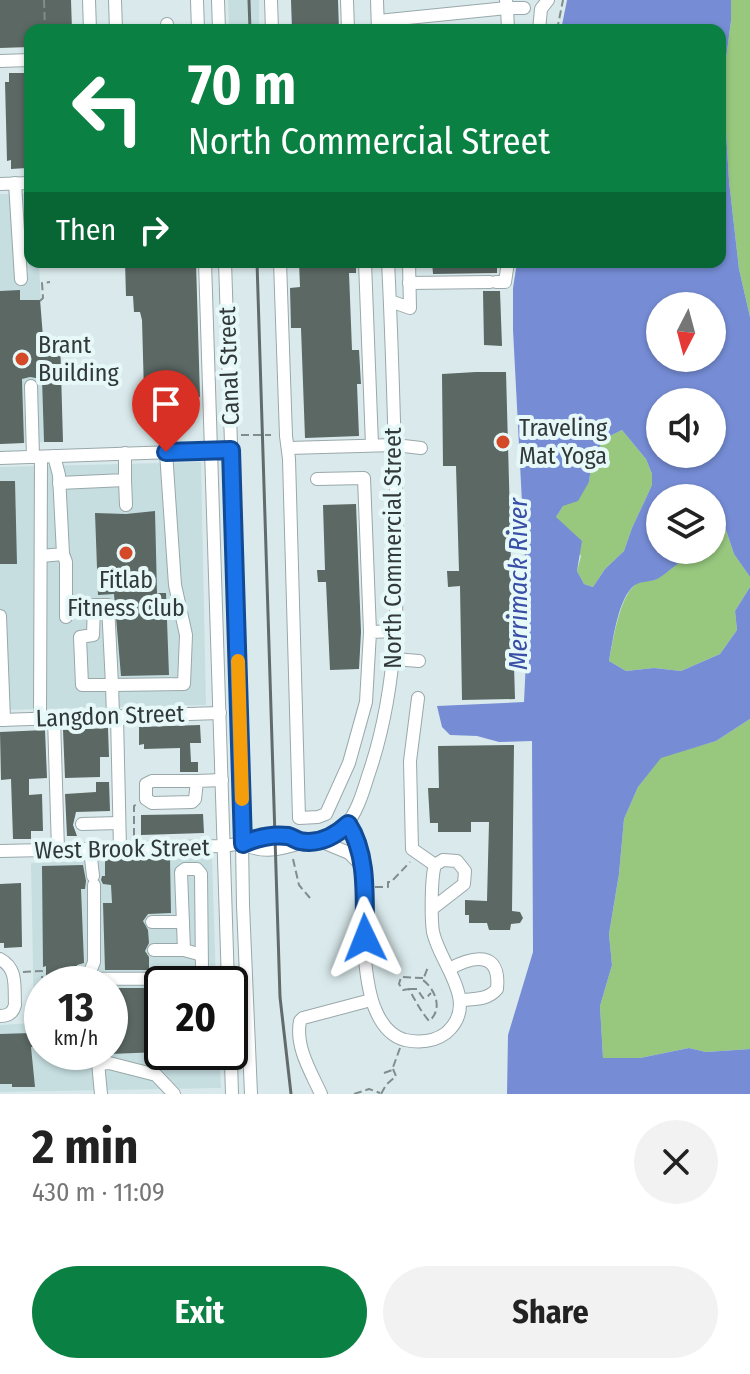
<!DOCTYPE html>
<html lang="en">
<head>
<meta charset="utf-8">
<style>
	:root { --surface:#fff; --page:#f2f2f2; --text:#222; --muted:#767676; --accent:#0b8043 }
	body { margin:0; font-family:"Fira Sans Condensed",sans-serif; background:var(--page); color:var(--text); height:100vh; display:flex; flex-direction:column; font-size:30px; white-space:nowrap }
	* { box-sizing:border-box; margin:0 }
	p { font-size:26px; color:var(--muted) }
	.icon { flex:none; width:44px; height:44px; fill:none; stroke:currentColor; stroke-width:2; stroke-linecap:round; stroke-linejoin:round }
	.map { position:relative; height:1094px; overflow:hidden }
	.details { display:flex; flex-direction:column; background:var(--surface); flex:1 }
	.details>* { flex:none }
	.top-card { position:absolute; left:24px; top:24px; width:702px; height:244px; border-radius:16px; box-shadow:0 2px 6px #0004; background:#0b8043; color:#fff; overflow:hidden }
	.needle { width:52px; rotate:186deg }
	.controls { position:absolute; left:646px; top:292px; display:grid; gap:16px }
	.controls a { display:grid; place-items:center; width:80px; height:80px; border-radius:50%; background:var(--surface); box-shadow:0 2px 6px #0004; font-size:40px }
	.speed { position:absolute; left:24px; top:966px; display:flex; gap:16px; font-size:40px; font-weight:700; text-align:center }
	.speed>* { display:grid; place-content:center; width:104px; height:104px; border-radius:50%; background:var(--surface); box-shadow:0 2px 6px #0004; line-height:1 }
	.speed small { font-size:20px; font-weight:400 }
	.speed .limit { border:4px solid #111; border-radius:12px; background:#fff; color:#111 }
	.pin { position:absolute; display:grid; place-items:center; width:68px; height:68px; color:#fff; margin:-82px -34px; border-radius:50% 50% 50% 0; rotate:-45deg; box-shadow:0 0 8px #0007 }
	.pin .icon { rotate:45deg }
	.me { position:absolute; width:88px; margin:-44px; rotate:358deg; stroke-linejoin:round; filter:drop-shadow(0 0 6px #0008) }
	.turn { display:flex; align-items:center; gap:28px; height:168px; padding:0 32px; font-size:36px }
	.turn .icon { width:104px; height:104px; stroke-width:2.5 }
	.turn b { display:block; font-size:56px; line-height:68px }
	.then { display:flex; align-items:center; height:76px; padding:0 32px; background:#0003; gap:16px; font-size:30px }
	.round { display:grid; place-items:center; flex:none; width:84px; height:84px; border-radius:42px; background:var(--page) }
	.summary { display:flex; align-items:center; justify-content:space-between; height:136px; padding:0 32px }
	h1 { font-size:48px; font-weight:700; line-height:60px }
	.action { display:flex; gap:16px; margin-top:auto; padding:16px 32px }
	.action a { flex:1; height:92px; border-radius:48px; background:var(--accent); color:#fff; font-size:32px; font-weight:700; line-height:92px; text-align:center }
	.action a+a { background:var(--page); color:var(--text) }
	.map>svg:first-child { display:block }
	.built { fill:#c6dee0; fill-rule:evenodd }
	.forest { fill:#97c87e }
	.water { fill:#768dd6; fill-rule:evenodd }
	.building { fill:#5b6863 }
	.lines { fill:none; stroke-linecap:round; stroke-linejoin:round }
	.minor-casing { stroke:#99a8aa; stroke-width:14 }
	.path { stroke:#818c8d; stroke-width:2; stroke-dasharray:8 4; stroke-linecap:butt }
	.minor { stroke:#fff; stroke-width:12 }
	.rail { stroke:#616b6b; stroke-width:3 }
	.route-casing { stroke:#114b97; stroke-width:20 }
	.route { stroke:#1a73e8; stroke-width:14 }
	.slow { stroke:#f59e0b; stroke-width:14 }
	.poi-dot { fill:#d44a28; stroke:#e7f8f9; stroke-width:3 }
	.labels { text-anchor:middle; stroke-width:8; stroke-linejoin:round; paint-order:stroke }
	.poi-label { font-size:24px; fill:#323939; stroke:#e7f8f9; text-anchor:start }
	.street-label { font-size:24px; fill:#323939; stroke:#e7f8f9 }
	.water-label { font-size:26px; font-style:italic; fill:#394ea6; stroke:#e7f8f9 }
</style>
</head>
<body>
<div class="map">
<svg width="750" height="1094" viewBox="0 0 750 1094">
	<rect width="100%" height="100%" fill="#daeaec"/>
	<!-- built -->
	<g class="built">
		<polygon points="228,0 259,0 259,30 229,30"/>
		<polygon points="30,193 30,262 39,262 44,378 42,379 44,442 0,444 0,194"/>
		<polygon points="201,462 206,705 0,710 0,467"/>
		<path d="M 212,857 L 216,984 L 162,984 L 162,1052 L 219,1052 L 221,1088 L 0,1092 L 0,1025 L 34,1023 L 31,863 ZM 42,984 L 110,984 L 110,1052 L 42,1052 Z"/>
	</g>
	<!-- forest -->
	<g class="forest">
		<polygon points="731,0 750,0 750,317 739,269 729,181 723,81 731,21"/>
		<polygon points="622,430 646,459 652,474 652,485 632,528 624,551 605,569 593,587 584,584 577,571 581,556 556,517 563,506 589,482 592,460 604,439"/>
		<path d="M 713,514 L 725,527 L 734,554 L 750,577 L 750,587 L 735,611 L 737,630 L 720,654 L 681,671 L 654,668 L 626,671 L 609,661 C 613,642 620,589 640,582 C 647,580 652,582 658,578 C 669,572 678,561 689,558 L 689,550 L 712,550 Z"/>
		<polygon points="750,719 750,1049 706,1052 689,1048 640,1058 603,1058 600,1006 612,965 609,934 619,874 624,819 638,787 661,757 716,741"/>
	</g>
	<!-- water -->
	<path class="water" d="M 567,0 L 731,0 L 731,21 L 723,81 L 729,181 L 739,269 L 750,317 L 750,577 L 734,554 L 725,527 L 712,514 L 712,498 L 660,498 L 660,550 L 689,550 L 690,558 C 678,561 669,572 659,578 C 651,583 643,580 635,585 C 618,597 613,641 609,661 L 626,671 L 654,668 L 681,671 L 720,654 L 737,630 L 735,611 L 750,587 L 750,719 L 716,741 L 661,758 L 638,787 L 624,819 L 619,874 L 609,934 L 612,965 L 600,1006 L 603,1058 L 640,1058 L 689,1048 L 706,1052 L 750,1049 L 750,1094 L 507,1094 L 508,1035 L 533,952 L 532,741 L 499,742 L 477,736 L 450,735 L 442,727 L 437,706 L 524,702 L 528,618 L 513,330 L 513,288 L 517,262 L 720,262 L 720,30 L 561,30 ZM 660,306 L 712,306 L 712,358 L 660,358 ZM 660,402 L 712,402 L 712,454 L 660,454 ZM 622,430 L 646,459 L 652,474 L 652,485 L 632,528 L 624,551 L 605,569 L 593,587 L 584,584 L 577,571 L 582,541 L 556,517 L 563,506 L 578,501 L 589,482 L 592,460 L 604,439 Z"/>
	<!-- building -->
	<g class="building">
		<polygon points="0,0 71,0 72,30 30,30 30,47 0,48"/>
		<polygon points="291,0 338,0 339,30 292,30"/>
		<polygon points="9,73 24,73 24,78 27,78 29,164 27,164 27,168 11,169 11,160 7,161 5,82 9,82"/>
		<polygon points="125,262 196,262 200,397 151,399 150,393 144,393 142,320 140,312 134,312 133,296 126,296"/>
		<polygon points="299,262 356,262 356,273 349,273 352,350 359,350 361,384 357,384 359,436 305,438 301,328 291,328 290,288 300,287"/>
		<polygon points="432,262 497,262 497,273 433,274"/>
		<polygon points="20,290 20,300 40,300 43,337 60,336 63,442 44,442 42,379 30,377 22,379 24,443 0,444 0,291"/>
		<polygon points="483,291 500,291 502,346 484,345"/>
		<polygon points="476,372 506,372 510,518 519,518 519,533 510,534 513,615 522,615 522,630 513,631 515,699 462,700 460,586 448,587 447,571 459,571 456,466 443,466 442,374"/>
		<polygon points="0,481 15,481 17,564 0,564"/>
		<polygon points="356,504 361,632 359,669 330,670 326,582 318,582 317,570 325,570 323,505"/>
		<polygon points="155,511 157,593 166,593 169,675 121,676 114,594 98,595 95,513 126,514"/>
		<polygon points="200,725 201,743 190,743 191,762 198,762 198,772 180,772 180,748 144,749 144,744 139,745 139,727"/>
		<polygon points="108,728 109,757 100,757 100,777 65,778 63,730"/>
		<polygon points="45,730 47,778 29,779 29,795 42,794 43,831 31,831 31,839 13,839 11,779 1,780 0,732"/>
		<polygon points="514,745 512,911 520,912 523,918 520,923 511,924 510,930 489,930 487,923 469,923 469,915 465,915 465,900 487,901 489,822 471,822 471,832 438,832 438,823 430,823 428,788 439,788 438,746"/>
		<polygon points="96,782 109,782 110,811 76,812 73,825 77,836 67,836 65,794 96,792"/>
		<polygon points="203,814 204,833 141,835 141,815"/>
		<polygon points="105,859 170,859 171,913 148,914 143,921 148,930 149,943 145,951 149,957 149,970 105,970 103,903 112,903 111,885 103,884 101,880 102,876 105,876"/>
		<polygon points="83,865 86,881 85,889 81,889 84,963 77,965 76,984 46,984 46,966 43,967 42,866"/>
		<polygon points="21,883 22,947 4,948 4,943 0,943 0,884"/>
		<polygon points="110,988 158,988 160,1052 110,1054"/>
		<polygon points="31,1033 31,1037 42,1037 42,1047 31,1047 35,1087 12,1087 12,1084 0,1084 0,1034"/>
	</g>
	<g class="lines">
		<defs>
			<g id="minor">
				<polyline points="89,0 90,30"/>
				<polyline points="115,0 116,30"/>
				<polyline points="197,0 198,30"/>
				<polyline points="218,0 219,30"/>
				<polyline points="271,0 272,30"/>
				<polyline points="347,0 348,30"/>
				<polyline points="377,0 378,30"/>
				<polyline points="506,0 507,8 524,8"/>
				<polyline points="378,21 507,8 508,30"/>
				<polyline points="167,24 167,30"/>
				<polyline points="539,30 541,9 548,0"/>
				<polyline points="0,61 30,60"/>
				<polyline points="15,183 21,279"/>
				<polyline points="0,184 30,183"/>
				<polyline points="205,262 228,984"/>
				<polyline points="225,262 240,717 243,905 251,1094"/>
				<polyline points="280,262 286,436 289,459 299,818 318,817 326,814 349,763 366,702 370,632 396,631"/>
				<polyline points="365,262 372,445"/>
				<polyline points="496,282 505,282 508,262"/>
				<polyline points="409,283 490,282"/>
				<polyline points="390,301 410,308 409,262"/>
				<polyline points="31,386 33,457"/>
				<polyline points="288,448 395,445 421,448"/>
				<polyline points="0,458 231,450"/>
				<polyline points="317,479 364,478 370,632"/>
				<polyline points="125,480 126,505"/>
				<polyline points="59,483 125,480 125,453"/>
				<polyline points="63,554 66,562 66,617"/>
				<polyline points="41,556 63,554 59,475 54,456"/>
				<polygon points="94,605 108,605 112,685 82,685 80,637 93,635"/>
				<polyline points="0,616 4,720"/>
				<polyline points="394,659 419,661"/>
				<polyline points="418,698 410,761 412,849 435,865"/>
				<polyline points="113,716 112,685 184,684 186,635 175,585 166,452"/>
				<polyline points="117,716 120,849"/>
				<polyline points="40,718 41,457"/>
				<polyline points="54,718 58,850"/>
				<polyline points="0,720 220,713"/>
				<polyline points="197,781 152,781 146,784 146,799 152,803 192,802 195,799 197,781 222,780"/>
				<polyline points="82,824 119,823"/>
				<path d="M 348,824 L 356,836 L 361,853 C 363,894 360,977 376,1011 C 382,1025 390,1036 405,1040 C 420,1043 434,1042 446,1033 C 481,1003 440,965 433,932 C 431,919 431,877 435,865 L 443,860 L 457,861 L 465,871 L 464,884 L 433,908"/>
				<polyline points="320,841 349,853 361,865"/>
				<path d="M 243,844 C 264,854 280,849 301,843 C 318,837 332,841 345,826 C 357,813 363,792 368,776 C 400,684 398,590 396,493 C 394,416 392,339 388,262"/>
				<polyline points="90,849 93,876"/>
				<path d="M 0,851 L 223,846 C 253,843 272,830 303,842"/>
				<polyline points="152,922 183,922"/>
				<polyline points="154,950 184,950"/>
				<path d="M 0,959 C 18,969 14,986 15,1005 C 13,1013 8,1016 0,1016"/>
				<path d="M 449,969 C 473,956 501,950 497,989 C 488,1000 474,999 461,1000"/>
				<path d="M 86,979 C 110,978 188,982 202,970 L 201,874 L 197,869 L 185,869 L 181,872 L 184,950 L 202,955"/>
				<polyline points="85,984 94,962 94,885"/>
				<polyline points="230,1029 232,1094"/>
				<polyline points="97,1052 101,1094"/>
				<polyline points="99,1064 109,1063 156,1075 174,1094"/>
				<path d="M 321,1094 C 311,1072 295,1047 300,1021 L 303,1018 L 371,1000"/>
			</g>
		</defs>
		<!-- minor casing -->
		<use href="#minor" class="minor-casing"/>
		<!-- path -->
		<g class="path">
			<polyline points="44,0 45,30"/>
			<polyline points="557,30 563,0"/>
			<polyline points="40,301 43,298 42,283 50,282"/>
			<polyline points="241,435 271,435"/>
			<polyline points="134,836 134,806 137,804"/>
			<polyline points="293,859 299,885 310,898"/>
			<polyline points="375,887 388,887 388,882 391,882 410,862"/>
			<polyline points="23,972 42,971 42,978"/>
			<path d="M 423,978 L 401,977 L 399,984 L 403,990 L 409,989 C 416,1002 420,1010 429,1021 C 443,1010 436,990 423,980 L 428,967"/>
			<polyline points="409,989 417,989 423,998 427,997 431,993"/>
			<polyline points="384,1073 392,1070 400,1048"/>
			<polyline points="354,1094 369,1089 380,1093"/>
			<polyline points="381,1094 386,1085 396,1076 393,1069"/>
		</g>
		<!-- minor -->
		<use href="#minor" class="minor"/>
		<!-- rail -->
		<g class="rail">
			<polyline points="249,0 250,30"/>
			<polyline points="257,262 280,997 291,1094"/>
		</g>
	</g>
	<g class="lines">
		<defs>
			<path id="route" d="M 166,452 L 231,450 L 243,844 C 256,838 273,834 288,836 C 292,837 296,840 300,841 C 319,845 335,836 348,824 C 369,856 364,901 365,938"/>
		</defs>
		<!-- route casing -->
		<use href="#route" class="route-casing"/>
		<!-- route -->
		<use href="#route" class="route"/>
		<!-- slow -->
		<polyline class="slow" points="238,661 242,799"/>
	</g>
	<!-- markers -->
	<g class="poi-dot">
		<circle cx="22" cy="359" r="8"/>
		<circle cx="503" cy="442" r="8"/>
		<circle cx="126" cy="553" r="8"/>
	</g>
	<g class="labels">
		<!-- poi labels -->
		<g class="poi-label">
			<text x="38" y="353">Brant<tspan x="38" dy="28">Building</tspan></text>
			<text x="519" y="436">Traveling<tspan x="519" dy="28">Mat Yoga</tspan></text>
			<text x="126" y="588" text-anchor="middle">Fitlab<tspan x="126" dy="28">Fitness Club</tspan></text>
		</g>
		<!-- street labels -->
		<g class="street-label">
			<text transform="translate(229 366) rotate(-92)" y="8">Canal Street</text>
			<text transform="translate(393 548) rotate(-90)" y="8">North Commercial Street</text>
			<text transform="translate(110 716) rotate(-2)" y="8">Langdon Street</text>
			<text transform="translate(122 849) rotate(-1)" y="8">West Brook Street</text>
		</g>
		<!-- water labels -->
		<g class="water-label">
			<text transform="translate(518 584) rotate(-90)" y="9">Merrimack River</text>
		</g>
	</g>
</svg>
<div class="controls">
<a><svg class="needle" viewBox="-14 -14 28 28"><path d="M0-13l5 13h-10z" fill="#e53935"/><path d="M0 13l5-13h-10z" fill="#767676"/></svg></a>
<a><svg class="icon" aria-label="sound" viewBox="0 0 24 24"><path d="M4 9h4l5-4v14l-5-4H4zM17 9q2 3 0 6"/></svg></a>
<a><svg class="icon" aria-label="layers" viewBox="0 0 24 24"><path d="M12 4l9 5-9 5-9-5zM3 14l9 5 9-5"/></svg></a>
</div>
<div class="speed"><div>13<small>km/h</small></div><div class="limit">20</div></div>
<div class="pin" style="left:166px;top:452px;background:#d93025"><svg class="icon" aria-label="arrive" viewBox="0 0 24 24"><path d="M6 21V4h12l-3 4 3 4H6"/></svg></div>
<svg class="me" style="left:365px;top:938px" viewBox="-20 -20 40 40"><path d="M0-17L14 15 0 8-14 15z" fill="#1a73e8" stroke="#fff" stroke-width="4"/></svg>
<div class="top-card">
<div class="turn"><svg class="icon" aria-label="left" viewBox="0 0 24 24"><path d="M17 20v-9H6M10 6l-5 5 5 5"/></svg><div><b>70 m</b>North Commercial Street</div></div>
<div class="then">Then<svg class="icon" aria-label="right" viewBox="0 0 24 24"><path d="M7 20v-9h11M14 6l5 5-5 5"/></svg></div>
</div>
</div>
<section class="details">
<div class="summary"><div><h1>2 min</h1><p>430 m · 11:09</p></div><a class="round"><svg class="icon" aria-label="close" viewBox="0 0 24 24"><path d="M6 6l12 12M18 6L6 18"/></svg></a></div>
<div class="action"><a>Exit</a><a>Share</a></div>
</section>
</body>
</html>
